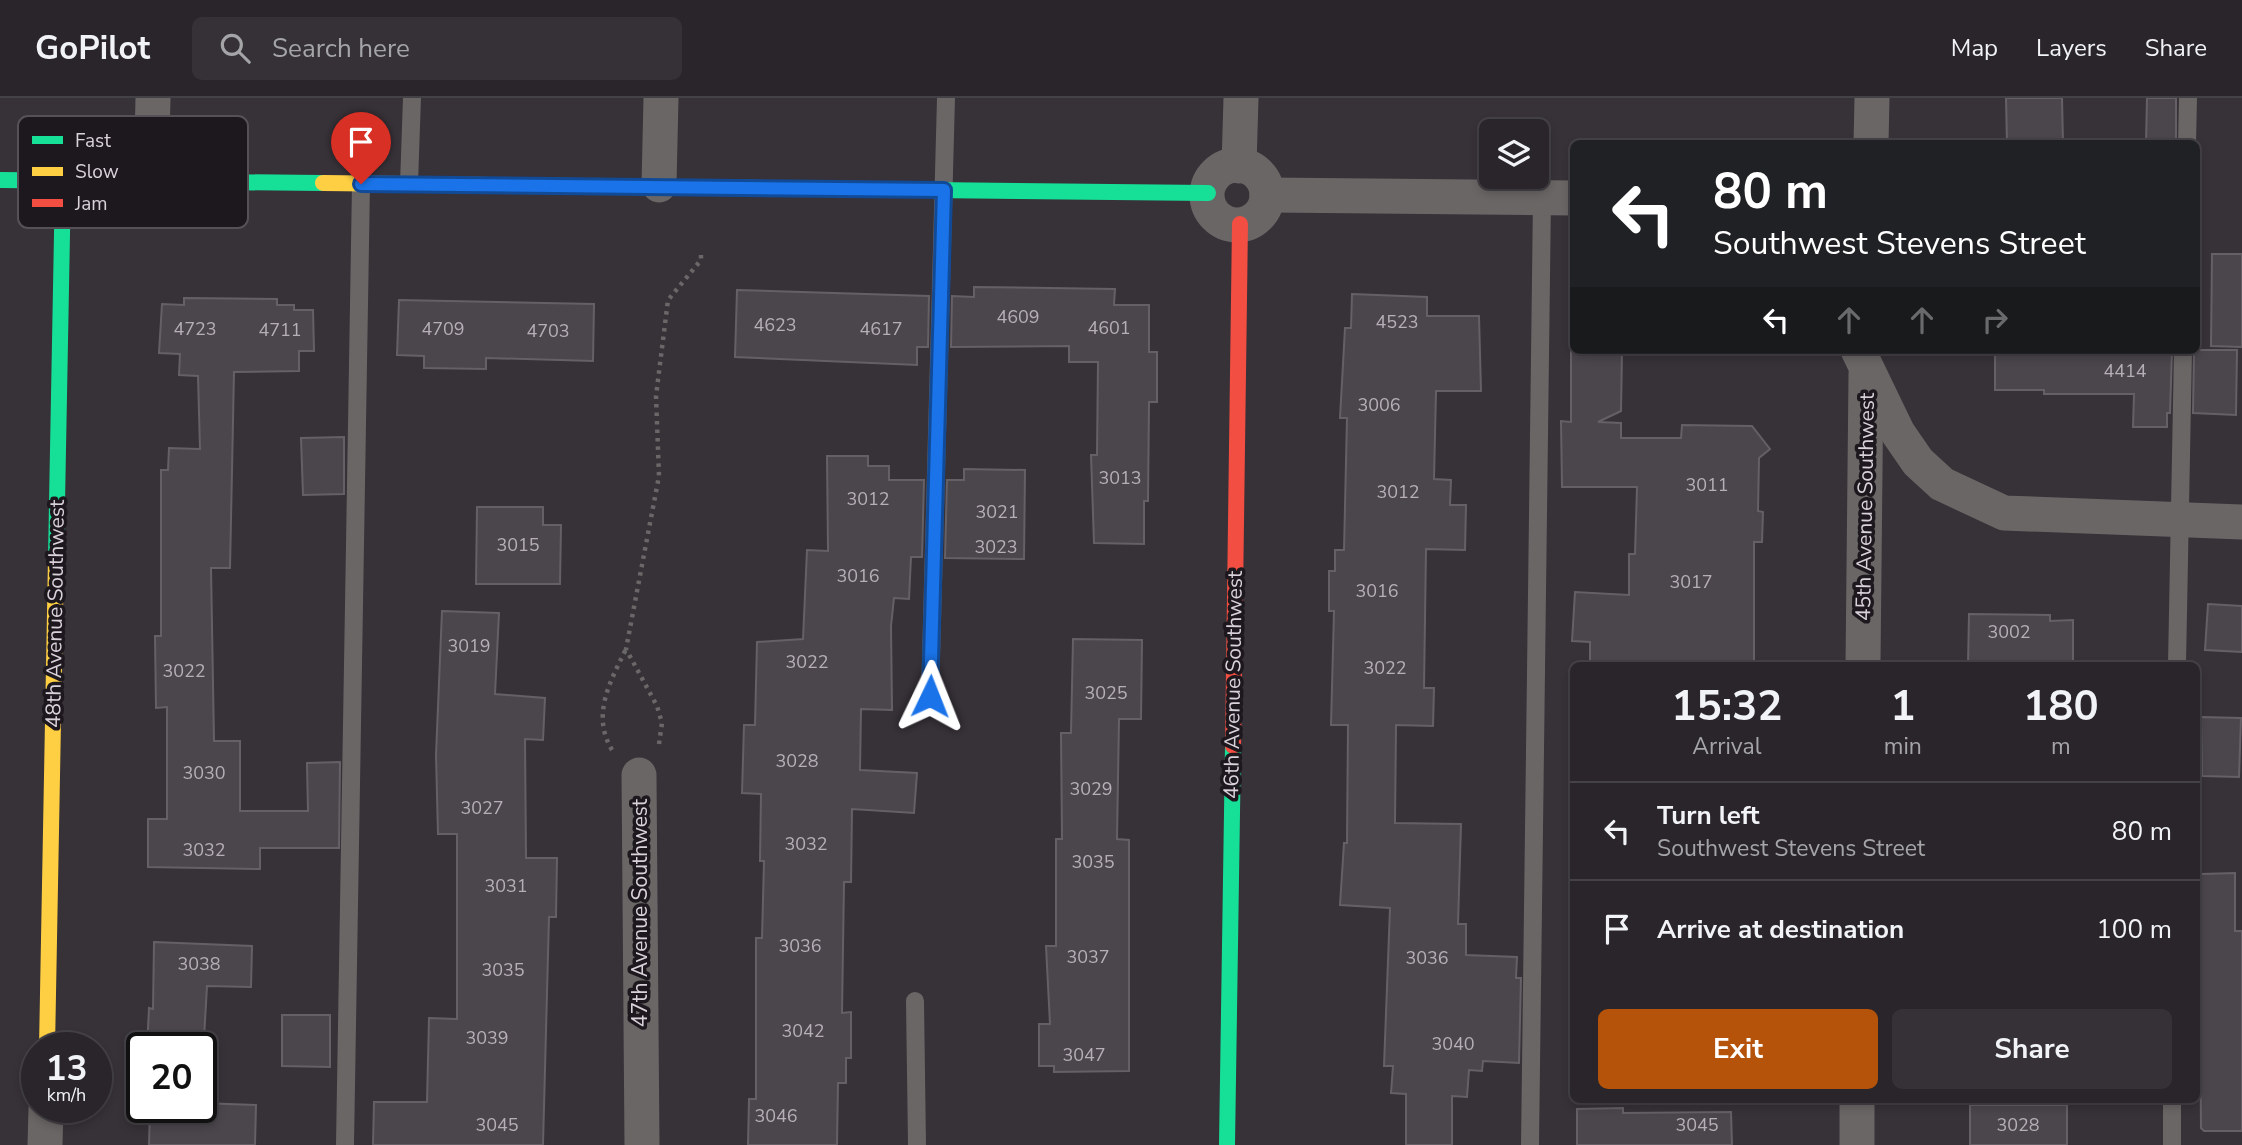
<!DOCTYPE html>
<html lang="en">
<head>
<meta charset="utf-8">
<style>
	:root { --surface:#29252a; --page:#353136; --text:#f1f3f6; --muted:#a5a5a8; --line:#454247; --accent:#b45309 }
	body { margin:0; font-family:"Nunito Sans",sans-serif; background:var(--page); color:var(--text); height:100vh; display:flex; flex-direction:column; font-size:26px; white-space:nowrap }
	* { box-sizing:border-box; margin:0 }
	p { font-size:23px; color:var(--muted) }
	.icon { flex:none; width:38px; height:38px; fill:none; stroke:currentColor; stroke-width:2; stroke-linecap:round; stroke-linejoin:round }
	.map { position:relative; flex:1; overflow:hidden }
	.sheet { position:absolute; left:1570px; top:564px; width:630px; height:441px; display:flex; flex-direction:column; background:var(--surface); border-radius:10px; box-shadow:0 4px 10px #0003,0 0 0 2px var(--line) }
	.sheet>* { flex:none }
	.guide { position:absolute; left:1570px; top:42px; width:630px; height:214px; border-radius:10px; box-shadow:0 4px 10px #0003,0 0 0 2px var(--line); background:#202124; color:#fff; overflow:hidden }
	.buttons { position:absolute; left:1479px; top:21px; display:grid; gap:14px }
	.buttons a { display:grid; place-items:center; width:70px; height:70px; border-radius:10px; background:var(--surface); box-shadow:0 4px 10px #0003,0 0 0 2px var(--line); font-size:35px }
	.speed { position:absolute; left:21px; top:934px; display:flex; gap:14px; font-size:35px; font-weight:700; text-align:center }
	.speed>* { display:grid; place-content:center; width:91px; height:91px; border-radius:50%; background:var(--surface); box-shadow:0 4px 10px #0003,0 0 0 2px var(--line); line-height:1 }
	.speed small { font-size:18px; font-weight:400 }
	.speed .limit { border:4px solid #111; border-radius:10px; background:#fff; color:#111 }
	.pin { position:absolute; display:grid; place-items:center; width:60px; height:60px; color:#fff; margin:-72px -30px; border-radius:50% 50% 50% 0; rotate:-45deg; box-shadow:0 0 7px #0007 }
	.pin .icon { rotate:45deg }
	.me { position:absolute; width:77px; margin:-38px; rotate:2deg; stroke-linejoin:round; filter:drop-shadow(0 0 5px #0008) }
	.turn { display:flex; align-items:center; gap:24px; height:147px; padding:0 28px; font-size:32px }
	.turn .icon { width:91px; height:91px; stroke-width:2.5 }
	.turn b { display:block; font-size:49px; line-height:60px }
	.lanes { display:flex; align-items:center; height:66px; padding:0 28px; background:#0003; justify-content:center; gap:35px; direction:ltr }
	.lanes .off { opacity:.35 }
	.eta { display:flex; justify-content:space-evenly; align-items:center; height:119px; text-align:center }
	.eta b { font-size:42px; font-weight:700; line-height:49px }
	.action { display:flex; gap:14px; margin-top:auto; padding:14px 28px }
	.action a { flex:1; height:80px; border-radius:10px; background:var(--accent); color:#fff; font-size:28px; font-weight:700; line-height:80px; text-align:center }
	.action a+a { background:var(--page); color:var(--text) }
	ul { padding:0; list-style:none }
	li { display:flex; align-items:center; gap:21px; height:98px; padding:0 28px; border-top:2px solid var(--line) }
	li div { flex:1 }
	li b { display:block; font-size:26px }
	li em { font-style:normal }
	header { display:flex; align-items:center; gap:42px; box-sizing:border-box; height:98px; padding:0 35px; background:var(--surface); border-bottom:2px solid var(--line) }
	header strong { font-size:33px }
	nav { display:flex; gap:38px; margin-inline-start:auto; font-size:24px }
	.search { width:490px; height:63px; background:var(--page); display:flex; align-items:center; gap:18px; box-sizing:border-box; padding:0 24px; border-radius:10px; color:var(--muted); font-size:26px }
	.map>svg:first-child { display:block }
	.building { fill:#4b464c; stroke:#656066; stroke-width:2 }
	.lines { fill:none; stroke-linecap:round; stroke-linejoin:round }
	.path { stroke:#6a6768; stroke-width:4.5; stroke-dasharray:3.5 5; stroke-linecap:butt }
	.lane { stroke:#696665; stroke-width:18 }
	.street { stroke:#696665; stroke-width:35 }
	.fast { stroke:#16e098; stroke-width:16 }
	.slow { stroke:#ffcf43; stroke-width:16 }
	.jam { stroke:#f24e42; stroke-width:16 }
	.route-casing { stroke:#114b97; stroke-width:18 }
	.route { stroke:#1a73e8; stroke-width:12 }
	.labels { text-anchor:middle; stroke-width:7; stroke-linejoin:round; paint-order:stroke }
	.number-label { font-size:18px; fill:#b6afb7 }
	.street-label { font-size:21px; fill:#dad2db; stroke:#1d181e }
	.key { fill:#1d181e; stroke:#565057; stroke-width:2 }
	.key-label { font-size:19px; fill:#dad2db }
</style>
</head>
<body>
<header>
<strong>GoPilot</strong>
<div class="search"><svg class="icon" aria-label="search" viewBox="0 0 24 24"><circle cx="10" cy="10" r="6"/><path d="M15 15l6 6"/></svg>Search here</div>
<nav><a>Map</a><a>Layers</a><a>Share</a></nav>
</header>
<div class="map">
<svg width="2242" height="1047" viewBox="0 0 2242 1047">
	<rect width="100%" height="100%" fill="#373138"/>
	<!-- building -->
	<g class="building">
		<polygon points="2006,0 2062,0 2063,46 2007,46"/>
		<polygon points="2147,0 2176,0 2176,46 2146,46"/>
		<polygon points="2212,156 2242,156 2242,249 2211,248"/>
		<polygon points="974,189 1115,191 1114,207 1149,207 1149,254 1157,254 1157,304 1149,304 1148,403 1144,403 1144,446 1094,445 1091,357 1097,357 1098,264 1069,264 1069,248 951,249 952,198 974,199"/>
		<polygon points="737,192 929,198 928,249 917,249 917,267 735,259"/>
		<polygon points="1352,196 1427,199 1427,218 1479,218 1481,293 1436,293 1434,381 1451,382 1450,407 1466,407 1465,452 1426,451 1424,590 1434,590 1433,628 1396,627 1395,725 1461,726 1458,826 1466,826 1466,857 1517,859 1516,880 1521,880 1519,965 1483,963 1482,973 1469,972 1467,999 1452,998 1452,1047 1406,1047 1406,996 1391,995 1393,968 1384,968 1390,810 1340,807 1344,745 1347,745 1348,627 1331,627 1334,513 1329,513 1329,473 1335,473 1335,452 1344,452 1347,320 1340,320 1345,230 1351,230"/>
		<polygon points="184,200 277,201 277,207 294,207 294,212 313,212 314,253 299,253 299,273 234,274 230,470 211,470 214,643 240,643 240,713 308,713 307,665 340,664 339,750 260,750 260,771 148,769 148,721 167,721 167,609 156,610 155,538 161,538 161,372 168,372 169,350 200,351 198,278 179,277 180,256 159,255 162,206 184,207"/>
		<polygon points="399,202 594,206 593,263 486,260 486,271 424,270 424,258 397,257"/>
		<polygon points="1571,252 1622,252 1621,313 1598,324 1621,325 1621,340 1681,340 1682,327 1752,328 1770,351 1759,360 1758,413 1763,414 1762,444 1754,444 1754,567 1590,567 1590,544 1572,543 1575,494 1629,497 1629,456 1635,456 1637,389 1562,389 1561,323 1571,324"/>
		<polygon points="1995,252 2172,252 2170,315 2167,315 2167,329 2133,329 2134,296 2044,296 2044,292 1995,292"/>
		<polygon points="2194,252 2237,252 2236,317 2193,315"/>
		<polygon points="344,339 344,396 303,397 301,340"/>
		<polygon points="827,358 868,358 868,368 889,368 889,382 924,382 922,459 911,459 909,501 894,500 891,528 892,612 861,611 860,672 917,675 914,715 852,711 851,784 844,784 842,915 851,914 851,960 846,960 846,985 838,985 837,1047 748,1047 749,1001 756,1001 756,840 762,840 764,763 760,763 761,696 742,695 744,627 755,627 757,544 803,541 807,452 828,453"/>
		<polygon points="964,371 1025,372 1024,461 945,460 947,382 964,382"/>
		<polygon points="477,409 543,409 543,427 561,427 560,486 476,486"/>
		<polygon points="2208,506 2242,508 2242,554 2205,552"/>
		<polygon points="442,513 499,515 495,596 545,600 543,642 525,641 526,760 557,760 556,819 549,819 543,1047 373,1047 374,1004 427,1004 429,920 457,921 457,736 438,736 436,657"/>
		<polygon points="1969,516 2050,517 2050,523 2073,522 2073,567 1968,567"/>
		<polygon points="1073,541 1142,542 1141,621 1119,621 1117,741 1129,742 1129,973 1054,974 1054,968 1039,968 1039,926 1050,926 1046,848 1056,848 1056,741 1062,741 1061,635 1071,635"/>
		<polygon points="2201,619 2241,620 2239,679 2202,678"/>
		<polygon points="2235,775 2235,833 2242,833 2242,1033 2204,1033 2201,1030 2200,901 2197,901 2201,776"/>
		<polygon points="154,844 252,848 251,889 207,888 201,992 201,950 147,950 149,910 153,911"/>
		<polygon points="282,917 330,917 330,969 282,968"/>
		<polygon points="201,1005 256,1007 255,1047 149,1047 150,1010 201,1010"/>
		<rect x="1970" y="1007" width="97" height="40"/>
		<polygon points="1623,1010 1623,1015 1731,1014 1732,1047 1577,1047 1577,1011"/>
	</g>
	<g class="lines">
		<!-- path -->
		<g class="path">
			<polyline points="659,646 662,625 657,608 626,551 659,378 656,298 668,202 701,162 701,156"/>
			<path d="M 612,652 C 591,617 610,584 626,551"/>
		</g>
		<!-- lane -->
		<g class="lane">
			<polyline points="2187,46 2188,0"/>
			<polyline points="409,86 412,0"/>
			<polyline points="2177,567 2183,252"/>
			<polyline points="930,598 946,0"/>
			<polyline points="915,903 917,1047"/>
			<polyline points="345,1047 361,86"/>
			<polyline points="1530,1047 1542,100"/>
			<polyline points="2172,1047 2172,1001"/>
		</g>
		<!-- street -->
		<g class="street">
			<polyline points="1871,46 1872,0"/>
			<circle cx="1237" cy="97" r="30"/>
			<polyline points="1239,68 1241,0"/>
			<polyline points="151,82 153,0"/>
			<polyline points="659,87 661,0"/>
			<polyline points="1267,97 1573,100"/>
			<polyline points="1858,252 1898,335 1918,364 1942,386 2004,415 2242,424"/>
			<polyline points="1863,567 1866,276"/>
			<polyline points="639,677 642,1047"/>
			<polyline points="45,1047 46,1010"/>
			<polyline points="1857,1047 1857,1001"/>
		</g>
		<!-- fast -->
		<g class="fast">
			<polyline points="0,82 323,85"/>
			<polyline points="843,91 1208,95"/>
			<polyline points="56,460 63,82"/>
			<polyline points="1227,1047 1233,648"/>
		</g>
		<!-- slow -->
		<g class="slow">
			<polyline points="323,85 843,91"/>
			<polyline points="47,950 56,460"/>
		</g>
		<!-- jam -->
		<polyline class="jam" points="1233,648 1240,126"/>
	</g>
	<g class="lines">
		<defs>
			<polyline id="route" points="361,86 944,92 930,598"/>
		</defs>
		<!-- route casing -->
		<use href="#route" class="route-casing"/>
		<!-- route -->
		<use href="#route" class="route"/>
	</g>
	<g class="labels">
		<!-- number labels -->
		<g class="number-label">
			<text x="1018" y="225">4609</text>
			<text x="1397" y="230">4523</text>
			<text x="775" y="233">4623</text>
			<text x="1109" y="236">4601</text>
			<text x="195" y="237">4723</text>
			<text x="443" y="237">4709</text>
			<text x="881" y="237">4617</text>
			<text x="280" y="238">4711</text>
			<text x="548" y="239">4703</text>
			<text x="2125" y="279">4414</text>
			<text x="1379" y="313">3006</text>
			<text x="1120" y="386">3013</text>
			<text x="1707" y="393">3011</text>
			<text x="1398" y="400">3012</text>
			<text x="868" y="407">3012</text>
			<text x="997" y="420">3021</text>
			<text x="518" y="453">3015</text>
			<text x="996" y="455">3023</text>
			<text x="858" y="484">3016</text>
			<text x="1691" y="490">3017</text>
			<text x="1377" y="499">3016</text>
			<text x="2009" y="540">3002</text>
			<text x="469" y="554">3019</text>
			<text x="807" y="570">3022</text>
			<text x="1385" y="576">3022</text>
			<text x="184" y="579">3022</text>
			<text x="1106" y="601">3025</text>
			<text x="797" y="669">3028</text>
			<text x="204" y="681">3030</text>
			<text x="1091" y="697">3029</text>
			<text x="482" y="716">3027</text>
			<text x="806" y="752">3032</text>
			<text x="204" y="758">3032</text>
			<text x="1093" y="770">3035</text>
			<text x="506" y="794">3031</text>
			<text x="800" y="854">3036</text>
			<text x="1088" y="865">3037</text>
			<text x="1427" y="866">3036</text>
			<text x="199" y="872">3038</text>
			<text x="503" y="878">3035</text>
			<text x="803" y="939">3042</text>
			<text x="487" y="946">3039</text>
			<text x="1453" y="952">3040</text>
			<text x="1084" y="963">3047</text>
			<text x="776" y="1024">3046</text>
			<text x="497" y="1033">3045</text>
			<text x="1697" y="1033">3045</text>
			<text x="2018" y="1033">3028</text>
		</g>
		<!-- street labels -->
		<g class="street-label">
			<text transform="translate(1865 409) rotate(-89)" y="7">45th Avenue Southwest</text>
			<text transform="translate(55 516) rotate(-89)" y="7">48th Avenue Southwest</text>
			<text transform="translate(1233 587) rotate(-89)" y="7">46th Avenue Southwest</text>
			<text transform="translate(640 815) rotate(-90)" y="7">47th Avenue Southwest</text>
		</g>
	</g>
	<!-- legend -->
	<rect x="18" y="18" width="230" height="112" rx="10" class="key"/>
	<rect x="32" y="38" width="31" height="8" fill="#16e098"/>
	<rect x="32" y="69" width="31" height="9" fill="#ffcf43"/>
	<rect x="32" y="101" width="31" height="8" fill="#f24e42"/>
	<g class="key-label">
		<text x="75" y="49">Fast</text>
		<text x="75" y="80">Slow</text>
		<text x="75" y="112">Jam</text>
	</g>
</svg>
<div class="buttons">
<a><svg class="icon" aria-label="layers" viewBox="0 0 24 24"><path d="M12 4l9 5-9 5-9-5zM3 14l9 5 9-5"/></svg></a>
</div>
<div class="speed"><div>13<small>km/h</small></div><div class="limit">20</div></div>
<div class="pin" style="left:361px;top:86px;background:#d93025"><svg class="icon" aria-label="arrive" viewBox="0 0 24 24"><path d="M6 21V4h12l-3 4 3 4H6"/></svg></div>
<svg class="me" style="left:930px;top:598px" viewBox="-20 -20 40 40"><path d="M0-17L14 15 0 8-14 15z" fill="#1a73e8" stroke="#fff" stroke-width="4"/></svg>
<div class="guide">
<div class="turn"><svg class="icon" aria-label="left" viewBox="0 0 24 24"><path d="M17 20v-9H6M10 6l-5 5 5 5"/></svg><div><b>80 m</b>Southwest Stevens Street</div></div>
<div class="lanes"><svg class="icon" aria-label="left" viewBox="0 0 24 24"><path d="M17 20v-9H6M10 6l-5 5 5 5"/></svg><svg class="icon off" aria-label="ahead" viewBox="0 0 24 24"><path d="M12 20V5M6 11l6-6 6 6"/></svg><svg class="icon off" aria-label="ahead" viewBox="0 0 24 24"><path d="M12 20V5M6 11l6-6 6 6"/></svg><svg class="icon off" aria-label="right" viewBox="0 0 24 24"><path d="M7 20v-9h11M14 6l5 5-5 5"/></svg></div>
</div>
<section class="sheet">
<div class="eta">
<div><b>15:32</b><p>Arrival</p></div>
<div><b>1</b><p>min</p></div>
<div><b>180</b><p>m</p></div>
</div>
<ul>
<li><svg class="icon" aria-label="left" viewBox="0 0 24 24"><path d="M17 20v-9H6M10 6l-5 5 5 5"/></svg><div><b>Turn left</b><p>Southwest Stevens Street</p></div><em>80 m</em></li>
<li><svg class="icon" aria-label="arrive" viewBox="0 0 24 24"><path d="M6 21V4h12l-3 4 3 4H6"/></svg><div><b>Arrive at destination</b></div><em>100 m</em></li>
</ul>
<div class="action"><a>Exit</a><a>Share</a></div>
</section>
</div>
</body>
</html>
